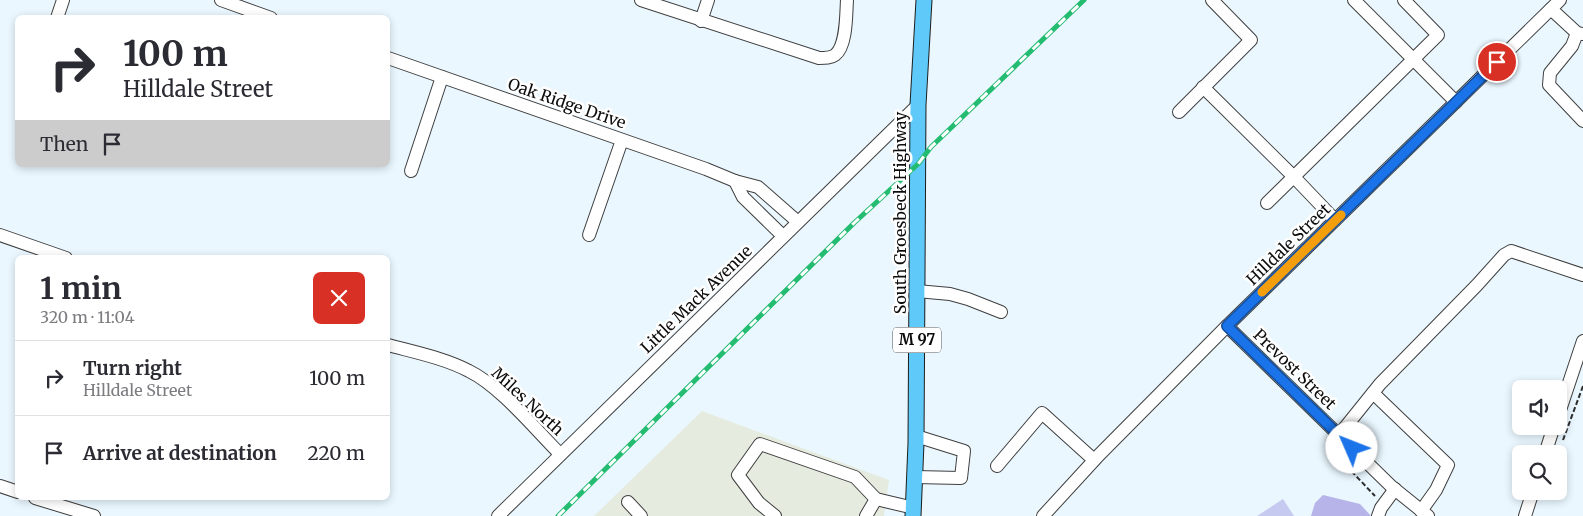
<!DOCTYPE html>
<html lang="en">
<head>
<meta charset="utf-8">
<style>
	:root { --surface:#fff; --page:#f2f2f3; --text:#2b2b33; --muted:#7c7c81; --line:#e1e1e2 }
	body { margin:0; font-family:Merriweather,serif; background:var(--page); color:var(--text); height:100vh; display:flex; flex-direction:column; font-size:19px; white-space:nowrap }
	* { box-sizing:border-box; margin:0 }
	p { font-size:16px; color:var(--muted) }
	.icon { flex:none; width:28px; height:28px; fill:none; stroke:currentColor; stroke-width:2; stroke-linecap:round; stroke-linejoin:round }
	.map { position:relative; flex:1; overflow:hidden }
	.details { position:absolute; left:15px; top:255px; width:375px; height:245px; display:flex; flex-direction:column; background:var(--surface); border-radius:8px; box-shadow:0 2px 8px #0003 }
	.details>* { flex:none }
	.hud { position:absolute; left:15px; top:15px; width:375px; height:152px; border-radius:8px; box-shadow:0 2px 8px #0003; background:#fff; color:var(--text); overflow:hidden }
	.controls { position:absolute; left:1512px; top:380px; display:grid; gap:10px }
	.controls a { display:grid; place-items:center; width:55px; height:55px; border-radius:8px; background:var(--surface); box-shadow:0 2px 8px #0003; font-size:25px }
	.pin { position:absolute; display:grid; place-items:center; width:42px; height:42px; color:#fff; margin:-21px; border:2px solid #fff; border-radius:50%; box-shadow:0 1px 5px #0007 }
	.me { position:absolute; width:55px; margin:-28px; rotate:314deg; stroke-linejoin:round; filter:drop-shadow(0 0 4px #0008) }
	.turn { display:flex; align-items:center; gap:18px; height:105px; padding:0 25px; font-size:22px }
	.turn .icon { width:65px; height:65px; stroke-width:2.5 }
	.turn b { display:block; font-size:35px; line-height:42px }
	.then { display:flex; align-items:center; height:48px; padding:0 25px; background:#0003; gap:10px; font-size:19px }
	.round { display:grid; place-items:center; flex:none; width:52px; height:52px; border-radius:8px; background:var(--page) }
	.overview { display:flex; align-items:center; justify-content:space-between; height:85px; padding:0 25px }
	h1 { font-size:30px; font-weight:700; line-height:38px }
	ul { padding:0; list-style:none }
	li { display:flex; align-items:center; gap:15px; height:75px; padding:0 25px; border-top:1px solid var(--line) }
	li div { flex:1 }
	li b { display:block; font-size:19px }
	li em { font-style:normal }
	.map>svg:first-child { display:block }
	.industrial { fill:#e6ebdf }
	.green { fill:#b6b4e9 }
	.pitch { fill:#c6caf0 }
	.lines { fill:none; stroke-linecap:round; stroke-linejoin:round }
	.minor-casing { stroke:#3f3f3f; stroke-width:14 }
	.major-casing { stroke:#1d1d1d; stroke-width:17 }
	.path { stroke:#2e2e2e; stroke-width:2; stroke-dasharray:5 2.5; stroke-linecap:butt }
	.minor { stroke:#fff; stroke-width:12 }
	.major { stroke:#5fcafa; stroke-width:15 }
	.rail-casing { stroke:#23bc71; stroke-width:5 }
	.rail { stroke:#fff; stroke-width:3; stroke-dasharray:9; stroke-linecap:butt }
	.route-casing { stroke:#114b97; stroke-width:12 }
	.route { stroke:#1a73e8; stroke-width:9 }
	.slow { stroke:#f59e0b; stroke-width:9 }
	.labels { text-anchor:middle; stroke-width:5; stroke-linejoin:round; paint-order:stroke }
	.shield { fill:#fff; stroke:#555; stroke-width:1 }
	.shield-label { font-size:15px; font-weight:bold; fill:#0c0c0c }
	.street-label { font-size:16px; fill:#0c0c0c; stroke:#fff }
</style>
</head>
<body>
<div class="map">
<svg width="1583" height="516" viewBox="0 0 1583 516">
	<rect width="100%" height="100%" fill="#eaf7ff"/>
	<!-- industrial -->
	<polygon class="industrial" points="702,411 889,480 884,516 594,516"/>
	<!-- green -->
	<polygon class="green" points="1323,495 1360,504 1371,516 1311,516 1315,503"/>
	<!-- pitch -->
	<polygon class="pitch" points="1283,499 1294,516 1257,516"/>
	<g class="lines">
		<defs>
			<g id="minor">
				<polyline points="221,0 271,18"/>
				<path d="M 641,0 L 819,58 C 825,58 831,58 835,55 C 847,46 846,14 847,0"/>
				<polyline points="1354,0 1456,102"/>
				<polyline points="1551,9 1577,33 1583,34"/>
				<polyline points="57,18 63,0"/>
				<polyline points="701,21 708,0"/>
				<polyline points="1577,33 1572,46 1550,73 1549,85 1583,121"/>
				<polyline points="388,58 706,169 735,181 758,187 798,222"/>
				<polyline points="1203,87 1294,177 1335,220"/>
				<polyline points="1179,112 1251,40 1212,0"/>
				<polyline points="411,171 442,77"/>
				<polyline points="735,181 743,197 783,236"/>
				<polyline points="1267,203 1438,35 1404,0"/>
				<polyline points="0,235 66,258"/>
				<polyline points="589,235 622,140"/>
				<polyline points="917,291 950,294 968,299 1001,312"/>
				<polyline points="1227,326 1392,487 1428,516"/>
				<path d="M 388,345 C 414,352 444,358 469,371 C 500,386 535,429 560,454"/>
				<polyline points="1373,393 1448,465 1436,490 1421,511"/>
				<polyline points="1559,413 1583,341"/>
				<polyline points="1339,435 1380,384 1477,285 1504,255 1511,251 1583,275"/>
				<polyline points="1545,454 1554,426"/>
				<polyline points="997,466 1042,413 1094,460"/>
				<polyline points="915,477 961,478 964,451 916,436"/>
				<polyline points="0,486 18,492"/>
				<polyline points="35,498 94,516"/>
				<polyline points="628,502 641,516"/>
				<polyline points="498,516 918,105"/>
				<polyline points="775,516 759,503 738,475 760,444 855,477 876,499 914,508"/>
				<polyline points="866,516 876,499"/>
				<polyline points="1043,516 1099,455 1227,326 1560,0"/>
				<polyline points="1378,516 1381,508 1395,489"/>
				<polyline points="1525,516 1533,491"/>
			</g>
			<polyline id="major" points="913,516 916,443 918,105 924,0"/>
		</defs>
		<!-- minor casing -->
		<use href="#minor" class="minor-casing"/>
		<!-- major casing -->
		<use href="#major" class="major-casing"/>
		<!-- path -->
		<g class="path">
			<polyline points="1563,440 1583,386"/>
			<polyline points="1336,455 1375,496"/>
		</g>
		<!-- minor -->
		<use href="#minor" class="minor"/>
		<!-- major -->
		<use href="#major" class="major"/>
		<defs>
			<polyline id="rail" points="558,516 854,223 918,164 931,147 1084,0"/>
		</defs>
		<!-- rail casing -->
		<use href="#rail" class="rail-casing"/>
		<!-- rail -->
		<use href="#rail" class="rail"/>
	</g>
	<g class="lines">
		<defs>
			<polyline id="route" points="1352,448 1227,326 1497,62"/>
		</defs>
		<!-- route casing -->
		<use href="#route" class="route-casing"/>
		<!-- route -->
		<use href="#route" class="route"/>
		<!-- slow -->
		<polyline class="slow" points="1262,292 1341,215"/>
	</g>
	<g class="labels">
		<!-- shield labels -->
		<rect class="shield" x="893" y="327.5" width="48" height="25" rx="4"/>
		<g class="shield-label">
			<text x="917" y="345">M 97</text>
		</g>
		<!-- street labels -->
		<g class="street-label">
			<text transform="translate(567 103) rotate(19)" y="6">Oak Ridge Drive</text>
			<text transform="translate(900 213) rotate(-90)" y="6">South Groesbeck Highway</text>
			<text transform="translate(1288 244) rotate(-44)" y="6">Hilldale Street</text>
			<text transform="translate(696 299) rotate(-44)" y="6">Little Mack Avenue</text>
			<text transform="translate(1295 369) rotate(44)" y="6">Prevost Street</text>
			<text transform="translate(528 401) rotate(43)" y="6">Miles North</text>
		</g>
	</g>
</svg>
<div class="controls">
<a><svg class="icon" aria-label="sound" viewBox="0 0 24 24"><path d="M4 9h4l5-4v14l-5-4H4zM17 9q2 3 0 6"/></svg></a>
<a><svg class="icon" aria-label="search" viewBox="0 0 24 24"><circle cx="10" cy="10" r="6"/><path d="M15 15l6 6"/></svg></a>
</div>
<div class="pin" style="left:1497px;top:62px;background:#d93025"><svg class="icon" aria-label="arrive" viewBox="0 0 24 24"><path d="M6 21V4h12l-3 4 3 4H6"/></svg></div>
<svg class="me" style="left:1352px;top:448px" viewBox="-20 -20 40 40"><circle r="19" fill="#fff"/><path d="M0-13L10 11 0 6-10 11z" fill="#1a73e8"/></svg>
<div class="hud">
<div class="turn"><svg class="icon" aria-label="right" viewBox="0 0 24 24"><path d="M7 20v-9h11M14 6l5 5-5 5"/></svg><div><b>100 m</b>Hilldale Street</div></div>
<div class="then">Then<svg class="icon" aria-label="arrive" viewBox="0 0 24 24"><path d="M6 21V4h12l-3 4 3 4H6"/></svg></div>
</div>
<section class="details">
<div class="overview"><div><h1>1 min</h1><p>320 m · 11:04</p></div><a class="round" style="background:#d93025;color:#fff"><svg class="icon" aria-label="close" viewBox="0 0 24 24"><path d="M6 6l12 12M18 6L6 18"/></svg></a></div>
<ul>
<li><svg class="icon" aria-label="right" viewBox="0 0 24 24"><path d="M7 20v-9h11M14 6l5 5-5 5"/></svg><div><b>Turn right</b><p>Hilldale Street</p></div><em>100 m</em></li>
<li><svg class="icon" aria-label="arrive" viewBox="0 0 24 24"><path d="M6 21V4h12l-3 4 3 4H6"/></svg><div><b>Arrive at destination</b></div><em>220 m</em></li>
</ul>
</section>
</div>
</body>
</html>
